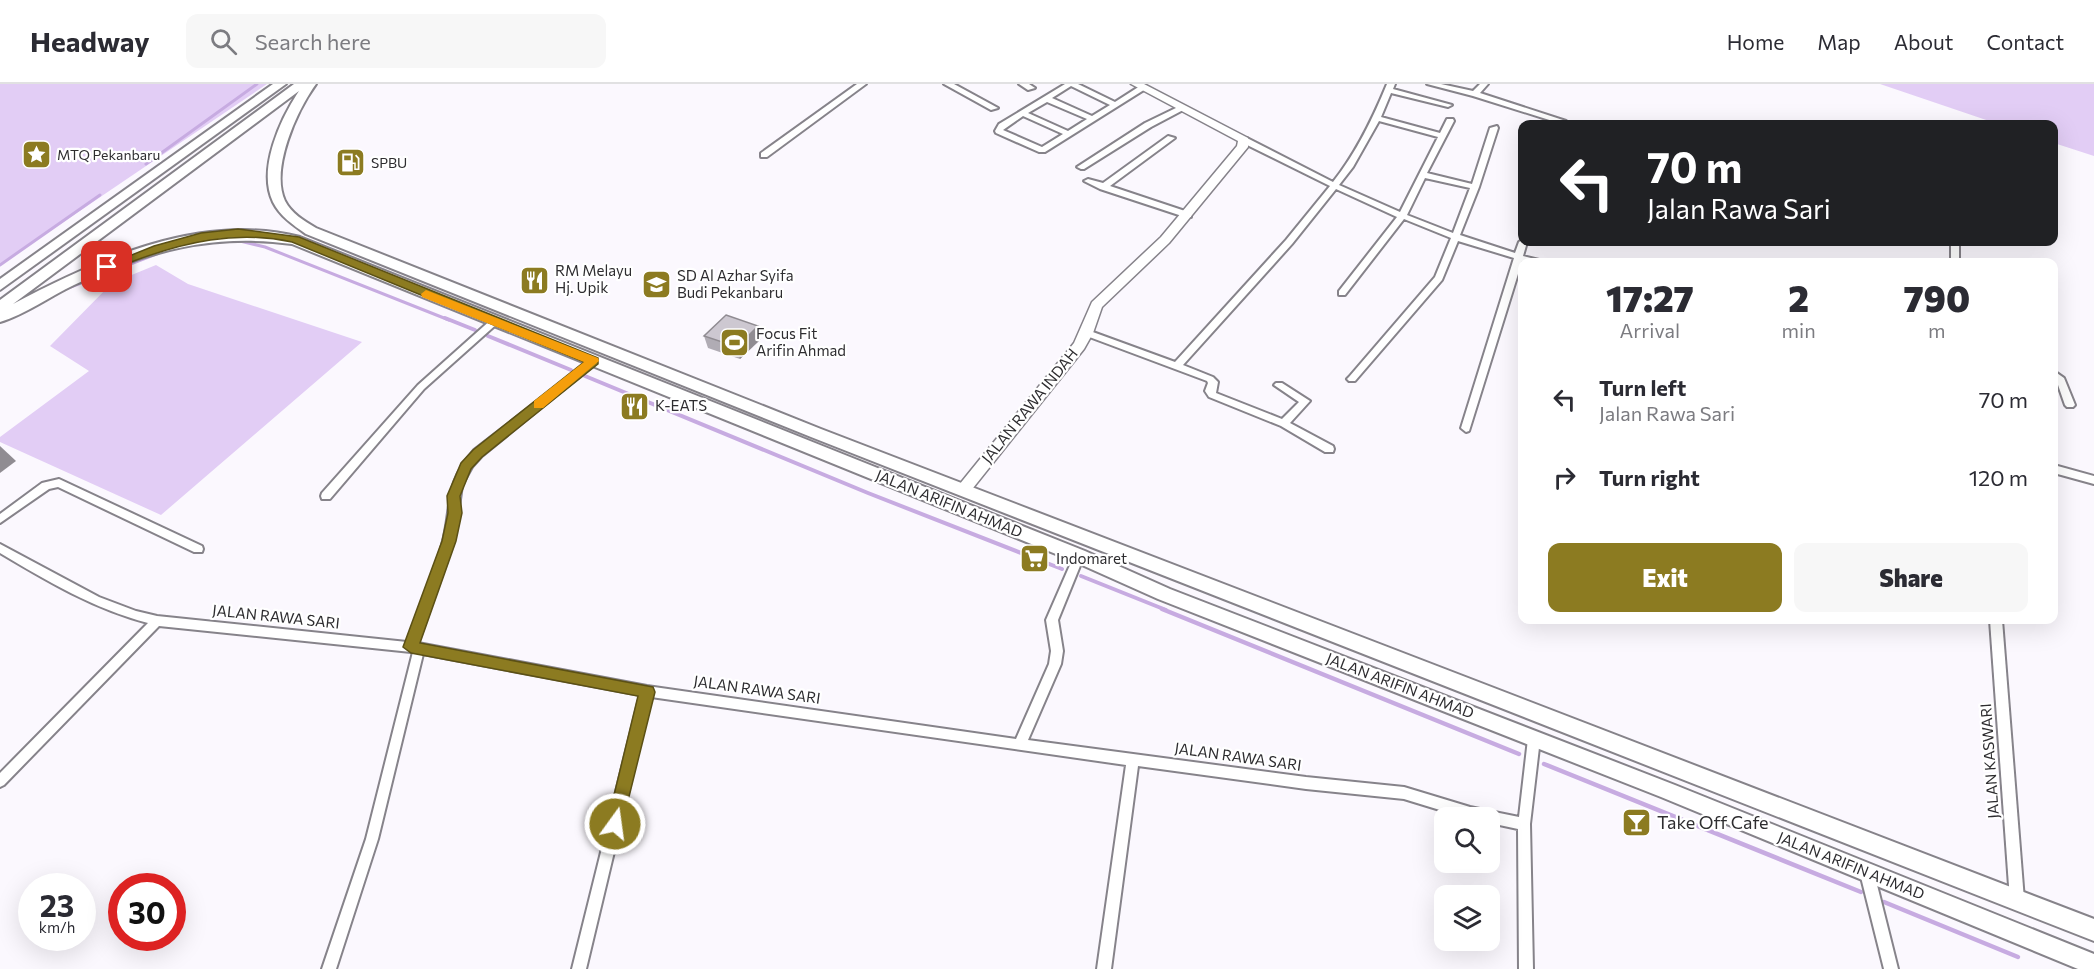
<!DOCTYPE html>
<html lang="en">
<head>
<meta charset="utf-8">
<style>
	:root { --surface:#fff; --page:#f7f7f7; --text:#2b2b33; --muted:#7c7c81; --line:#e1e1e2; --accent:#8c7b21 }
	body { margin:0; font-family:Commissioner,sans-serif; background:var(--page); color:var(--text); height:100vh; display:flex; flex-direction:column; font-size:22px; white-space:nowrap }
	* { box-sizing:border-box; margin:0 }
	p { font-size:20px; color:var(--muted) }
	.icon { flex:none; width:33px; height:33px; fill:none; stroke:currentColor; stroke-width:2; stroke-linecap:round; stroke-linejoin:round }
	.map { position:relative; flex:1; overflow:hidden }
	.details { position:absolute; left:1518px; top:174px; width:540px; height:366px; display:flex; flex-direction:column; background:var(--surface); border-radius:12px; box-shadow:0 6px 24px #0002 }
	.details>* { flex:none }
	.top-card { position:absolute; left:1518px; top:36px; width:540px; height:126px; border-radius:12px; box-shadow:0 6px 24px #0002; background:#202124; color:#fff; overflow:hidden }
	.fabs { position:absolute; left:1434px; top:723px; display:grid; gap:12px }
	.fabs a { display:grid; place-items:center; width:66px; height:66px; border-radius:12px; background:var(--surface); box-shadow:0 6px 24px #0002; font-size:30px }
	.speed { position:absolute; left:18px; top:789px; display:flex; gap:12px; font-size:30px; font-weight:700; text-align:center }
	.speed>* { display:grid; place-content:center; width:78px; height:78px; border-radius:50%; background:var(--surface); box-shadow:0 6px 24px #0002; line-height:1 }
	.speed small { font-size:15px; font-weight:400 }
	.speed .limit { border:9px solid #d22; background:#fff; color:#111 }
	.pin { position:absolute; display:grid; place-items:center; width:51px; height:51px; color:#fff; margin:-26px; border-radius:12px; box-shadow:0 3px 9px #0006 }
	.me { position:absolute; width:66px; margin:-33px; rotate:14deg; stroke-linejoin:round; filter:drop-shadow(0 0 4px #0008) }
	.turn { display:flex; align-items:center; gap:21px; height:126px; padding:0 30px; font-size:27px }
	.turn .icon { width:78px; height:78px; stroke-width:2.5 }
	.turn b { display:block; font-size:42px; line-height:51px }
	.eta { display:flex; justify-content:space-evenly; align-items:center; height:102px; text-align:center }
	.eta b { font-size:36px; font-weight:800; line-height:42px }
	.action { display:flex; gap:12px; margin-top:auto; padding:12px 30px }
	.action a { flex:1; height:69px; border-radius:12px; background:var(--accent); color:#fff; font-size:24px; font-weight:800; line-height:69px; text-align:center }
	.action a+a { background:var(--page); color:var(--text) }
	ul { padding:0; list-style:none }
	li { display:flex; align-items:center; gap:18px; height:78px; padding:0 30px }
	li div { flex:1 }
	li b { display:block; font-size:22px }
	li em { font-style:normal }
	header { display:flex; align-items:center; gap:36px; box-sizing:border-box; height:84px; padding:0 30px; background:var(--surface); border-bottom:2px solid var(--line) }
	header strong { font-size:28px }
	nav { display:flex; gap:33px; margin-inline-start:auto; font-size:21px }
	.search { width:420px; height:54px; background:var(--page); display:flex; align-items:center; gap:15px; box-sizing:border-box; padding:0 21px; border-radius:12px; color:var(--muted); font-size:22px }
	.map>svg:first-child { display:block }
	.green { fill:#e2cdf5 }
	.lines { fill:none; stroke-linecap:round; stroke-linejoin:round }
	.stream-far2 { stroke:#c7abe1; stroke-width:3 }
	.stream-far1 { stroke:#c7abe1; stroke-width:4 }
	.stream { stroke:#c7abe1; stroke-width:4.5 }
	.street-casing { stroke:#86838a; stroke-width:4 }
	.secondary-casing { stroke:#86838a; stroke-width:3 }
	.primary-casing { stroke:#86838a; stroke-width:4 }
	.street { fill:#fff; fill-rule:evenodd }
	.secondary { fill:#fff; fill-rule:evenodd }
	.primary { fill:#fff; fill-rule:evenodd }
	.wall { fill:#b0acb4 }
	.shaded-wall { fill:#908c92 }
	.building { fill:#cdc8d1; stroke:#908c92; stroke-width:1.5 }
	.route { fill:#8c7b21; stroke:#5b5015; stroke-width:1.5 }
	.slow { fill:#f59e0b }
	.labels { text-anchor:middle; stroke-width:4.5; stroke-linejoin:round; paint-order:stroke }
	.far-poi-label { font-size:14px; fill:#2e2d30; stroke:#fff; text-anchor:start }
	.poi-label { font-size:15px; fill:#2e2d30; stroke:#fff; text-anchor:start }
	.street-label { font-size:15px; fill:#2e2d30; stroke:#fff }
	.near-poi-label { font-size:18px; fill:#2e2d30; stroke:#fff; text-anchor:start }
</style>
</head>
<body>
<header>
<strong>Headway</strong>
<div class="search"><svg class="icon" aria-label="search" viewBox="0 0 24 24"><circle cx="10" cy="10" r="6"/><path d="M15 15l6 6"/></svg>Search here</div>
<nav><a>Home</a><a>Map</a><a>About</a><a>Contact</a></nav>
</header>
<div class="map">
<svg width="2094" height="885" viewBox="0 0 2094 885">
	<rect width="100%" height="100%" fill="#fbf8fe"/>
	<!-- green -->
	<g class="green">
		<polygon points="0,0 267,0 0,181"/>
		<polygon points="1880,0 2094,0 2094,72 2054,59 2054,40 1998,40"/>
		<polygon points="156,181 188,200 362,258 161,431 0,358 0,353 89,287 50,262 112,199"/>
	</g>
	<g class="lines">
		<!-- stream-far2 -->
		<g class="stream-far2">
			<polyline points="146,80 257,0"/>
			<polyline points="240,157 265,163 449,236"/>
			<polyline points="0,181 100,111"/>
			<polyline points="68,204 159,169"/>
		</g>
		<!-- stream-far1 -->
		<g class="stream-far1">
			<polyline points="445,234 475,246"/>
			<polyline points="488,252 571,286"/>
			<polyline points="585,292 868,409 1062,485"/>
			<polyline points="1081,492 1166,526"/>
		</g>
		<!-- stream -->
		<g class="stream">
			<polyline points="1162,525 1519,670"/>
			<polyline points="1544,680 1861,808"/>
			<polyline points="1884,818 2018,873"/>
		</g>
		<defs>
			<g id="street">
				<polygon points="857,0 866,0 767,73 761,73 761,69"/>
				<polygon points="944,0 954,0 998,24 991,26"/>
				<polygon points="1019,0 1029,0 1035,4 1028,6"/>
				<path d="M 1065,0 L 1078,0 L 1115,18 L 1140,2 L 1147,4 L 1045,68 L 1039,68 L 996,49 L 995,47 L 999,40 ZM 1071,2 L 1110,21 L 1092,32 L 1052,14 ZM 1047,18 L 1087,35 L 1068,47 L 1028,29 ZM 1023,32 L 1063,50 L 1042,63 L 1003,46 Z"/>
				<path d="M 1387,0 L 1395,0 L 1393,5 L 1452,21 L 1448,23 L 1391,9 L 1381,33 L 1440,49 L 1447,35 L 1453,35 L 1454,37 L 1427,89 L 1472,100 L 1490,44 L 1497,42 L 1498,44 L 1479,103 L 1460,151 L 1515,169 L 1519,158 L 1522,156 L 1522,158 L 1527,158 L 1523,172 L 1539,176 L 1540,178 L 1528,178 L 1522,177 L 1469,347 L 1466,348 L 1461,344 L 1514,174 L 1458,157 L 1442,196 L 1355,297 L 1349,297 L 1347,295 L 1349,293 L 1435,193 L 1451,154 L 1404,135 L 1345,211 L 1339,211 L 1339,207 L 1397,133 L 1336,105 L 1292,160 L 1183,281 L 1213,293 L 1218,298 L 1216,309 L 1282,335 L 1299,318 L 1274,301 L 1276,299 L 1282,299 L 1310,317 L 1290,339 L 1333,362 L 1334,365 L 1333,368 L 1325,368 L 1281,342 L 1209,313 L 1205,307 L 1208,299 L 1207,297 L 1084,251 L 1082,249 L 1084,247 L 1090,247 L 1175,278 L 1286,156 L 1330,102 L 1241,58 L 1241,54 L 1247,54 L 1333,98 C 1357,68 1373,34 1387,0 ZM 1379,37 L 1438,53 L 1400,128 L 1339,101 L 1353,83 ZM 1425,94 L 1470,104 L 1453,149 L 1407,131 Z"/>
				<polygon points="1427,0 1441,0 1473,7 1480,0 1488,0 1480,9 1566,37 1559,39 1473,12"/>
				<polygon points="1178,23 1185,25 1151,43 1084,85 1081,85 1077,83 1145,39"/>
				<polygon points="1168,52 1175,54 1110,102 1191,129 1191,133 1185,133 1100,105 1084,97 1088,95 1103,99"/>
				<rect x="1951" y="158" width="8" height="20"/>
				<polygon points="496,233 500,236 499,238 424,305 330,415 322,415 321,412 322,409 418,301 493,234"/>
				<path d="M 593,274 L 598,277 L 596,279 L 482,372 L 472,383 L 462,401 L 456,445 L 449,471 L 418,559 L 647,602 L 1016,655 L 1049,580 L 1051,567 L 1046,536 L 1074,472 L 1075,469 L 1083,469 L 1084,472 L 1058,536 L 1063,567 L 1061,580 L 1028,656 L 1306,693 L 1404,703 L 1470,723 L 1519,733 L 1528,655 L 1530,651 L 1534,650 L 1538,651 L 1540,655 L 1530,740 L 1533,885 L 1519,885 L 1518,745 L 1490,739 L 1490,734 L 1466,734 L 1404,715 L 1306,705 L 1138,682 L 1111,885 L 1097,885 L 1126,681 L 651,613 L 586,885 L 572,885 L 640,611 L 423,570 L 378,755 L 336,885 L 322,885 L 366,755 L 413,568 L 411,568 L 159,542 L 4,701 L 0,703 L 0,689 L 148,539 C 94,525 47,497 0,469 L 0,460 L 99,513 L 136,527 L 157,532 L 407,558 C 419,526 432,494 442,461 C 453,421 443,401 474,366 Z"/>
				<polygon points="2054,287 2064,294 2075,321 2073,323 2067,323 2065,321 2057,298 2054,295"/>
				<polygon points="2054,381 2094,392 2094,400 2054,389"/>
				<polygon points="59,395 202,462 203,465 202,468 194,468 58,403 49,405 0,439 0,430 42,399"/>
				<polygon points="1990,536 2002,536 2024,816 2022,821 2017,822 2012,821 2010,816"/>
				<polygon points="1867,783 1872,785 1874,789 1898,885 1884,885 1860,789 1862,785"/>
			</g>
			<polygon id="secondary" points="1131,0 1144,0 1248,54 1248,63 1169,159 1102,223 1093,249 1084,265 969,409 959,409 957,405 959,401 1074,259 1092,218 1161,153 1237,62 1238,57"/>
			<g id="primary">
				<polygon points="273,0 286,0 0,206 0,195"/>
				<path d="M 294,0 L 316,0 C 297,26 270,85 285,117 C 291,129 304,137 316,144 L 821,345 L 2094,835 L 2094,857 L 811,353 L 306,150 C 293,141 280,132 273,118 C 257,85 281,34 299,7 L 13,220 C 98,175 202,128 300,153 L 1085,467 L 1170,505 L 1675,701 L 2094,870 L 2094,885 L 2078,885 L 1661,713 L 1158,515 L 1073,477 L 292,160 C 212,149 147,167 74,201 C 50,212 25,231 0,238 L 0,216 Z"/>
			</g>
		</defs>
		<!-- street casing -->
		<use href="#street" class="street-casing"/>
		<!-- secondary casing -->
		<use href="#secondary" class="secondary-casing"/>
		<!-- primary casing -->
		<use href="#primary" class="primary-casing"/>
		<!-- street -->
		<use href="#street" class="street"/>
		<!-- secondary -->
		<use href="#secondary" class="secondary"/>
		<!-- primary -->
		<use href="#primary" class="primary"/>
	</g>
	<!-- wall -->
	<polygon class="wall" points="758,242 761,255 740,275 708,264 704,252"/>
	<!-- shaded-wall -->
	<g class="shaded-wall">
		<polygon points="758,242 761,255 740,275 737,263"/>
		<polygon points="0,362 16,377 0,389"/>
	</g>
	<!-- building -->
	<polygon class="building" points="726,231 758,242 737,263 704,252"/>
	<!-- route -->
	<path class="route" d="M 238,145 L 299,153 L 598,274 L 598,280 L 482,373 L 471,385 L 460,412 L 462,429 L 456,457 L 420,559 L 653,603 L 655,608 L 621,745 L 615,747 L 609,745 L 607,740 L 638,612 L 411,569 L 403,563 L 442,457 L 448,429 L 447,412 L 461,379 L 473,366 L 584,278 L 292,158 C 236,146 184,158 131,178 C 123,182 109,190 102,183 L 154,162 L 201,149 Z"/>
	<!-- slow -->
	<polygon class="slow" points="426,206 598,274 599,277 543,324 534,324 534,317 584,278 422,213 421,210"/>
	<!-- icons -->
	<defs>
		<symbol id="sight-square" viewBox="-11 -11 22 22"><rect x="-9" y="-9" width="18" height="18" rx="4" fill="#8c7b21" stroke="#fff"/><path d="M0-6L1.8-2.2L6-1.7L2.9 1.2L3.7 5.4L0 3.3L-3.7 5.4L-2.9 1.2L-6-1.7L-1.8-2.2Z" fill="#fff"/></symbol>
		<symbol id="fuel-square" viewBox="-11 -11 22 22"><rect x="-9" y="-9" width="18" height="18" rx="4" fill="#8c7b21" stroke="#fff"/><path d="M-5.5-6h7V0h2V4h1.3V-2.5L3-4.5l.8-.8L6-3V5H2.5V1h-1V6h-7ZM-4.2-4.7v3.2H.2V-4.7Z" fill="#fff"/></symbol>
		<symbol id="restaurant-square" viewBox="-11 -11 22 22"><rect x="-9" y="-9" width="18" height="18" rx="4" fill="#8c7b21" stroke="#fff"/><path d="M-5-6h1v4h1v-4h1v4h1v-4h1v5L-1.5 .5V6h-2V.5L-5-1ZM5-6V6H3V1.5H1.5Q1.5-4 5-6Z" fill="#fff"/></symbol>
		<symbol id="school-square" viewBox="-11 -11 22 22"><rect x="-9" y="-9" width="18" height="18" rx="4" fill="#8c7b21" stroke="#fff"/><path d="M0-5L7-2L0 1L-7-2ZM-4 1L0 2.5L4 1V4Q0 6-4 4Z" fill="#fff"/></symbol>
		<symbol id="stadium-square" viewBox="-11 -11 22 22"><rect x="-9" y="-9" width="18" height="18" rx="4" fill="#8c7b21" stroke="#fff"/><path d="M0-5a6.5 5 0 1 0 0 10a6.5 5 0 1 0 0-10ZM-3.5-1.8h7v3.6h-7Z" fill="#fff"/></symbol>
		<symbol id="supermarket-square" viewBox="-11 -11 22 22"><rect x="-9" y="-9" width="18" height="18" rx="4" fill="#8c7b21" stroke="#fff"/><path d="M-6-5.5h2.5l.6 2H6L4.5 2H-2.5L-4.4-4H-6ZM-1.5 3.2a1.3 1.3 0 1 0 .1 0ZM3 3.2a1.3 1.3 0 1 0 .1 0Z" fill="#fff"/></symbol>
		<symbol id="bar-square" viewBox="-11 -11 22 22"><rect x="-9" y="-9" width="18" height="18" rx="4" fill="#8c7b21" stroke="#fff"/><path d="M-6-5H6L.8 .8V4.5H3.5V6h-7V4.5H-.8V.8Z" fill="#fff"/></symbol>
	</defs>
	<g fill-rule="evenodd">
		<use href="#sight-square" x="20" y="54" width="33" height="33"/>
		<use href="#fuel-square" x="334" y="62" width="33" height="33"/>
		<use href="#restaurant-square" x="518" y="180" width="33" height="33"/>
		<use href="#school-square" x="640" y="184" width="33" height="33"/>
		<use href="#stadium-square" x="718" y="242" width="33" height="33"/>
		<use href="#restaurant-square" x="618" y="306" width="33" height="33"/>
		<use href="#supermarket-square" x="1018" y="458" width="33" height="33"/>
		<use href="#bar-square" x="1620" y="722" width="33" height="33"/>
	</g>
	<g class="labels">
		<!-- far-poi labels -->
		<g class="far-poi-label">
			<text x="57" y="76">MTQ Pekanbaru</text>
			<text x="371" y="84">SPBU</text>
		</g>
		<!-- poi labels -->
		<g class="poi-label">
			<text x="555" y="192">RM Melayu<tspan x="555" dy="17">Hj. Upik</tspan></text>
			<text x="677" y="197">SD Al Azhar Syifa<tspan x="677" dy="17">Budi Pekanbaru</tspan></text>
			<text x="756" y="255">Focus Fit<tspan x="756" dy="17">Arifin Ahmad</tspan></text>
			<text x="655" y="327">K-EATS</text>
			<text x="1056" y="480">Indomaret</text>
		</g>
		<!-- street labels -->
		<g class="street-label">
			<text transform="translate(1030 322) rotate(-51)" y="5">JALAN RAWA INDAH</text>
			<text transform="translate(949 420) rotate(22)" y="5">JALAN ARIFIN AHMAD</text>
			<text transform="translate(276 533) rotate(6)" y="5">JALAN RAWA SARI</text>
			<text transform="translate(1400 602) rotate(21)" y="5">JALAN ARIFIN AHMAD</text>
			<text transform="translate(757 606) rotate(8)" y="5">JALAN RAWA SARI</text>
			<text transform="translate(1238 673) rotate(8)" y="5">JALAN RAWA SARI</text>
			<text transform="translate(1990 677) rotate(-94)" y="5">JALAN KASWARI</text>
			<text transform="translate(1851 782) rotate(22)" y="5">JALAN ARIFIN AHMAD</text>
		</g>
		<!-- near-poi labels -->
		<g class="near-poi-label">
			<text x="1657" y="745">Take Off Cafe</text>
		</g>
	</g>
</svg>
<div class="fabs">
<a><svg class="icon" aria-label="search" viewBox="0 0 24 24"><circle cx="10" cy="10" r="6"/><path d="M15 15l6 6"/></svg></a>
<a><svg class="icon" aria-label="layers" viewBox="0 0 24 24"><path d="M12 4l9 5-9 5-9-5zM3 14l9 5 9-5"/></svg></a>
</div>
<div class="speed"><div>23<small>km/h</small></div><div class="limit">30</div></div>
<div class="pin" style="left:107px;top:183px;background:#d93025"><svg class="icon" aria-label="arrive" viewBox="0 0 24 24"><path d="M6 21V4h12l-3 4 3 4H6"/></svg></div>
<svg class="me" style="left:615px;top:740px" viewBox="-20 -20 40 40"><circle r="17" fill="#8c7b21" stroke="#fff" stroke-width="3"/><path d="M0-11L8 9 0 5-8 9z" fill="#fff"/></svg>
<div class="top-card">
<div class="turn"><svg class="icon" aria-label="left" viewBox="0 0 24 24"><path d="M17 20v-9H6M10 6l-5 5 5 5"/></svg><div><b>70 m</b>Jalan Rawa Sari</div></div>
</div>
<section class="details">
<div class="eta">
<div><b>17:27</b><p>Arrival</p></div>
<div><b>2</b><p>min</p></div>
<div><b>790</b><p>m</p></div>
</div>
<ul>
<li><svg class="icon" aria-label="left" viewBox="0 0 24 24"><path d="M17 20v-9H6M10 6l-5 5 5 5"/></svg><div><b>Turn left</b><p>Jalan Rawa Sari</p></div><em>70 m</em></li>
<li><svg class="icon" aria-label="right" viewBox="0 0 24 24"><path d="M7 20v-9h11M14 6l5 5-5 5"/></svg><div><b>Turn right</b></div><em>120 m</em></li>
</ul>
<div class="action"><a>Exit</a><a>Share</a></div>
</section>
</div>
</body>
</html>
